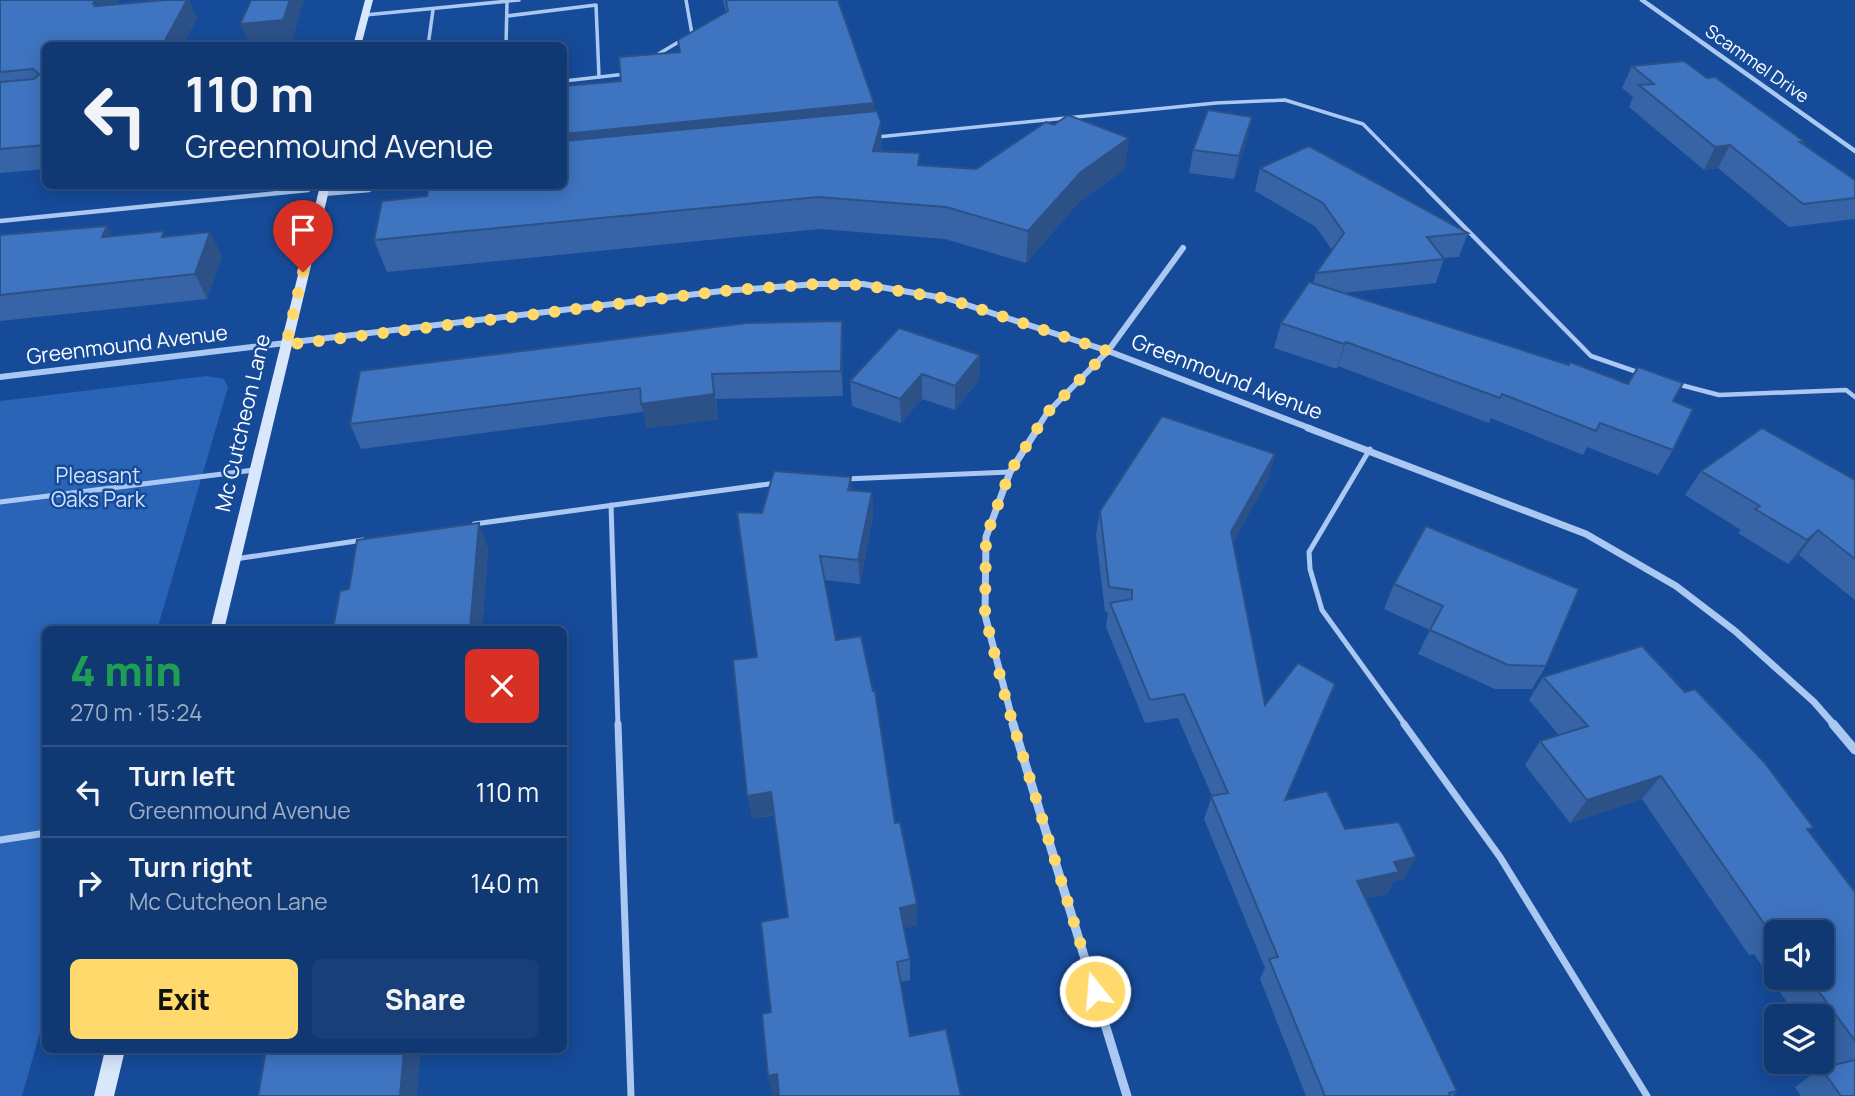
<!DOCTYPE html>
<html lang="en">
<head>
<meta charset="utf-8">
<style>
	:root { --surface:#103873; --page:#193f78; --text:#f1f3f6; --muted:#9cacc4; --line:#305285; --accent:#ffd96b }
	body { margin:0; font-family:Manrope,sans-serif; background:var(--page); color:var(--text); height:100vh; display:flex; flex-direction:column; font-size:26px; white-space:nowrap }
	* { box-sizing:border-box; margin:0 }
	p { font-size:23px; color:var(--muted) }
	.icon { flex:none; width:38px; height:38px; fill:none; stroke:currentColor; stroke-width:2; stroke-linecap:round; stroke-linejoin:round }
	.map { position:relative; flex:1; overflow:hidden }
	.panel { position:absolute; left:42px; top:626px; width:525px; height:427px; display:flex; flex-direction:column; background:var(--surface); border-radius:10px; box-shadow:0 4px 18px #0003,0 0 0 2px var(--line) }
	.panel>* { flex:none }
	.banner { position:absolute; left:42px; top:42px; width:525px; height:147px; border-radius:10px; box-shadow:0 4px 18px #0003,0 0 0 2px var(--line); background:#103873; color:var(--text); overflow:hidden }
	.controls { position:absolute; left:1764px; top:920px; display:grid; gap:14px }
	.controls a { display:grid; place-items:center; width:70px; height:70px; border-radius:10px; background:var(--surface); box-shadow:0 4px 18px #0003,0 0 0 2px var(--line); font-size:35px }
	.pin { position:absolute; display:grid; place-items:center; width:60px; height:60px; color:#fff; margin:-72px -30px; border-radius:50% 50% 50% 0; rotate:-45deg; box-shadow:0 0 7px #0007 }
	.pin .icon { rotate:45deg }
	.me { position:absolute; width:77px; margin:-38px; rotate:343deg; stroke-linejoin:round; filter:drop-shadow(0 0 5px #0008) }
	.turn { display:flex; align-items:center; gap:24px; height:147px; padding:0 28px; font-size:32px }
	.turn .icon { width:91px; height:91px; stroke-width:2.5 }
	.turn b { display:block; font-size:49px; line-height:60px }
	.round { display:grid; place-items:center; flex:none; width:74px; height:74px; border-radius:10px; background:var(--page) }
	.headline { display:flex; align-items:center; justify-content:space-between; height:119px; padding:0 28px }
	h1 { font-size:42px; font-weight:800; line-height:52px; color:#1e9e55 }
	.action { display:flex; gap:14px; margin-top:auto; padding:14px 28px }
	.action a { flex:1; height:80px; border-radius:10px; background:var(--accent); color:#111; font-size:28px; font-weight:800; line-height:80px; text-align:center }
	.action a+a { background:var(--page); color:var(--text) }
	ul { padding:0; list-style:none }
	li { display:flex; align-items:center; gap:21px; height:91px; padding:0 28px; border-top:2px solid var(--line) }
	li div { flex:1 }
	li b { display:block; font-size:26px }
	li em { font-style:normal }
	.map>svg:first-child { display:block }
	.green { fill:#2964b7 }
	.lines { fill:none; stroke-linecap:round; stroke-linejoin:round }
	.lane-far3 { stroke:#aac8f2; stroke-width:3.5 }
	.lane-far2 { stroke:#aac8f2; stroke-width:4.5 }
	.lane-far1 { stroke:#aac8f2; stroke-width:5 }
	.lane { stroke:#aac8f2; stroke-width:7 }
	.street-far3 { stroke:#aac8f2; stroke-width:4.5 }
	.street-far2 { stroke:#aac8f2; stroke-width:6 }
	.street-far1 { stroke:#aac8f2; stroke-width:7 }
	.street { stroke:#aac8f2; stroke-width:9 }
	.secondary { fill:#d9e7fc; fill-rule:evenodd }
	.wall { fill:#3664a6; fill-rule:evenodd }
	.shaded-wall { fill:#2c5187 }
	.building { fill:#3f74c1; stroke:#2c5187; stroke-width:2 }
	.route { stroke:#ffd96b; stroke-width:12; stroke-dasharray:0 21.6 }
	.labels { text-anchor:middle; stroke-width:5; stroke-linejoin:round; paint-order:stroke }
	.far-street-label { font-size:18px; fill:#fff; stroke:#164b99 }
	.street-label { font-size:21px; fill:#fff; stroke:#164b99 }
	.park-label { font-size:21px; fill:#d2e4fc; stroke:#164b99 }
</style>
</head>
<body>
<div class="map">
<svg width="1855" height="1096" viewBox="0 0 1855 1096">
	<rect width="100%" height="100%" fill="#164b99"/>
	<!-- green -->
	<polygon class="green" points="207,376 224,379 228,387 157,630 46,630 45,1015 22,1096 0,1096 0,401"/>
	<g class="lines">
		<!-- lane-far3 -->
		<g class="lane-far3">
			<polyline points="365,15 519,0"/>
			<polyline points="507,16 596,5 599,77"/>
			<polyline points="428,46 433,10"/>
			<polyline points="506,46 507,2"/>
			<polyline points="655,56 692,34 686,0"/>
			<polyline points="564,81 626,74"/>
			<polyline points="877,137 1216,103 1285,100 1363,124 1429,191"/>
			<polyline points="290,191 324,188"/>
			<polyline points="350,191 407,186"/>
		</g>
		<!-- lane-far2 -->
		<g class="lane-far2">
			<polyline points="1428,190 1591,356 1640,373"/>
			<polyline points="323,194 369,190"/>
			<polyline points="0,221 308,190"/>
			<polyline points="1677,384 1719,395 1846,390 1855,397"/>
		</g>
		<!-- lane-far1 -->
		<g class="lane-far1">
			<polyline points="1370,449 1309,552 1310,569 1322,610 1406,726"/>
			<polyline points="845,479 1010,472"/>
			<polyline points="0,502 254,470"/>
			<polyline points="611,505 618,726"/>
			<polyline points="474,524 776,483"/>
			<polyline points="235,559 363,540"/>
		</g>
		<!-- lane -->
		<g class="lane">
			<polyline points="618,724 631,1096"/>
			<polyline points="1404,724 1500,857 1647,1096"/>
			<polyline points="0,840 46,833"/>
		</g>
		<!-- street-far3 -->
		<polyline class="street-far3" points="1642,0 1855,151"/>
		<!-- street-far2 -->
		<g class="street-far2">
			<polyline points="0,377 722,291 817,284 863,284 949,299 1108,351 1312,429"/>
			<polyline points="1037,429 1047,413 1108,351 1183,248"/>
		</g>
		<!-- street-far1 -->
		<g class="street-far1">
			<polyline points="1308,428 1586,534 1676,586 1735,631 1814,702 1835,726"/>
			<polyline points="1014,726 985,615 986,537 1010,472 1038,428"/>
		</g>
		<!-- street -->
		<g class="street">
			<polyline points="1013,724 1127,1096"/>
			<polyline points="1833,724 1855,750"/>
		</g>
		<!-- secondary -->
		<g class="secondary">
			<polygon points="365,0 373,0 361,46 353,46"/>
			<polygon points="320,186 330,186 224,630 210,630"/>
			<polygon points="105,1050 125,1050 114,1096 94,1096"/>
		</g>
	</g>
	<!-- wall -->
	<g class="wall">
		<polygon points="0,0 118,0 116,4 189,0 197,19 46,46 46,169 0,173"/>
		<polygon points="723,0 838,0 874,103 874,112 882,151 920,165 976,169 1125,169 1078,203 1026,263 945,239 820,229 387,272 374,240 564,186 680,52 726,12"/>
		<polygon points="1632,66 1707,78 1805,142 1804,144 1855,180 1855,219 1789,227 1718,168 1704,170 1629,107 1633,97 1622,88"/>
		<polygon points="1247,140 1234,179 1189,173 1193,150"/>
		<polygon points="1260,168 1468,233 1459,257 1444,258 1436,283 1343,293 1673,401 1673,450 1658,475 1587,447 1583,455 1491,418 1489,423 1338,366 1337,369 1274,348 1281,323 1313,283 1316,273 1332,250 1316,227 1255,191"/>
		<polygon points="0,235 167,237 222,256 207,299 0,321"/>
		<polygon points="843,345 843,396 716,399 718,419 647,428 643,412 361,449 350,424"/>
		<polygon points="980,355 979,380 955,410 922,399 901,423 852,406 850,381"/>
		<polygon points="1275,454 1268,479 1233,542 1265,705 1325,708 1285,799 1345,829 1416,857 1404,879 1394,881 1387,894 1365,898 1457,1091 1453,1096 1306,1096 1260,979 1265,968 1204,819 1212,796 1178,718 1145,723 1106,627 1108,612 1105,612 1096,535 1100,511"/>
		<polygon points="1701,471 1855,480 1855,600 1799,555 1788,564 1738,533 1741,530 1685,495"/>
		<polygon points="852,490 872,492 873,516 860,584 825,580 836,640 895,823 917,925 904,928 910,959 910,980 900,982 779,1093 773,1095 768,1076 771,1012 788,917 774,815 752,819 762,513"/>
		<polygon points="1426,526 1546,666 1532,689 1495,689 1418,654 1430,630 1384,609 1394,584"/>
		<polygon points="488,548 482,629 501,630 333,629 349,589"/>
		<path d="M 1543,677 L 1809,832 L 1855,892 L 1855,1096 L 1801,1096 L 1795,1087 L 1821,1068 L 1832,1066 L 1822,1051 L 1822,1017 L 1797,1017 L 1754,954 L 1749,955 L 1642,799 L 1570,823 L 1525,765 L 1540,741 L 1559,735 L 1529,700 ZM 1776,933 L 1822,978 L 1776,978 Z"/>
	</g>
	<!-- shaded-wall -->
	<g class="shaded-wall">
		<polygon points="95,0 118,0 105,22 93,4"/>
		<polygon points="187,0 189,0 197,19 183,46 162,46"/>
		<polygon points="290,0 304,0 292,42 249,45 240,24"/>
		<polygon points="874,103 875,134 564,166 564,134"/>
		<polygon points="1252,117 1247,140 1234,179 1239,156"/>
		<polygon points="881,122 882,153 873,151"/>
		<polygon points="1129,138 1125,169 1078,203 1026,263 1028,231 1081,172"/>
		<polygon points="1730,145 1718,168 1704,170 1715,147"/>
		<polygon points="107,226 120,249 102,237"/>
		<polygon points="210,232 222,256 207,299 195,274"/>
		<polygon points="842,321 843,345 843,396 841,371"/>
		<polygon points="1346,342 1337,369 1344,344"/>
		<polygon points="980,355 979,380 955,410 955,386"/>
		<polygon points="712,374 718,419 647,428 641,404"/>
		<polygon points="922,374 922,399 901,423 900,399"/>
		<polygon points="1275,454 1268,479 1225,557 1231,532"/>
		<polygon points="851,477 853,501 848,490"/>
		<polygon points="872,492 873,516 860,584 858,560"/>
		<polygon points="479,523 488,548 482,630 470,630"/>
		<polygon points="1818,530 1799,555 1788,564 1807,540"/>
		<polygon points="1661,776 1642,799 1570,823 1587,800"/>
		<polygon points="771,792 775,814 752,819 747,796"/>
		<polygon points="1416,857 1404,879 1394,881 1387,894 1345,902 1357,881 1394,862"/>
		<polygon points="917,904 917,925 901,929 900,908"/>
		<polygon points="404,1050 421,1050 417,1096 400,1096"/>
		<polygon points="777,1074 782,1093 773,1095 768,1076"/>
	</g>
	<!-- building -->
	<g class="building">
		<polygon points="0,0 95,0 93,4 96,4 95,6 165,0 187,0 162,46 46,46 46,145 0,149 0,82 34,79 39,74 33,69 0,72"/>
		<polygon points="251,0 290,0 283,20 240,24"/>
		<polygon points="726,0 838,0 874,103 564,134 564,86 621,81 619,57 680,52 678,40 728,11"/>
		<polygon points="1684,61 1707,78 1715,77 1805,142 1800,142 1855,180 1855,198 1803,204 1730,145 1715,147 1639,85 1654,84 1632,66"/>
		<polygon points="1208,110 1252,117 1239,156 1193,150"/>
		<polygon points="877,111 881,122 873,151 920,153 918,165 976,169 1046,122 1054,125 1068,115 1129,138 1081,172 1028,231 946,207 818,197 374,240 382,201 427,196 429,186 564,186 564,141"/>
		<polygon points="1309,146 1468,233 1427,237 1444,259 1316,273 1344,233 1323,203 1260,168"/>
		<polygon points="107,226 102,237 164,231 162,237 210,232 195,274 0,295 0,235"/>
		<polygon points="1309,282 1569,365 1570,362 1628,384 1638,367 1683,383 1673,401 1693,409 1673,450 1600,423 1596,431 1502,394 1500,398 1346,342 1344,344 1281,323"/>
		<polygon points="842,321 841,371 712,374 714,394 641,404 640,388 350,424 360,371 747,323"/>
		<polygon points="899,328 980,355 955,386 922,374 900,399 850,381"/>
		<polygon points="1162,416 1275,454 1231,532 1265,705 1298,663 1335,684 1285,800 1327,791 1345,829 1399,822 1416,857 1394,862 1399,872 1357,881 1457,1091 1449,1093 1450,1096 1325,1096 1269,959 1278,957 1211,796 1228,793 1184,694 1150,700 1110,603 1132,599 1132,590 1109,587 1100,511"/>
		<polygon points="1762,428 1855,480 1855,559 1818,530 1807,540 1755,509 1760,506 1701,471"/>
		<polygon points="774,471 851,477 848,490 872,492 858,560 820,556 836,640 861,636 873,691 875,691 895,823 900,822 917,904 900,908 910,959 897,962 910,1036 946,1029 961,1096 779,1096 777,1074 768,1076 762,1014 771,1012 761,922 788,917 771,792 747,796 733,660 757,657 737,512 762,513"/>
		<polygon points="479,523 470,630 351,630 352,627 333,629 340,591 349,589 357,540"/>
		<polygon points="1426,526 1579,589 1546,666 1508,665 1430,630 1443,606 1394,584"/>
		<polygon points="499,626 499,630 473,630"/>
		<polygon points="1642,646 1685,692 1695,689 1764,762 1814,828 1807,829 1855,892 1855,1041 1809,978 1822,978 1822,933 1776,933 1776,934 1772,935 1661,776 1587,800 1540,741 1588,726 1543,677"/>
		<polygon points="266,1050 404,1050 400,1096 258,1096"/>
		<polygon points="1855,1060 1855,1096 1841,1096 1821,1068"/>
	</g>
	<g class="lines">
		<!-- route -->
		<polyline class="route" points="303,272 286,345 722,291 817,284 863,285 949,299 1108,351 1047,413 1010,472 986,537 985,615 1007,704 1095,991"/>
	</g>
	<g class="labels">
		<!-- far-street labels -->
		<g class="far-street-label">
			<text transform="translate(1757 64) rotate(35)" y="6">Scammel Drive</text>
		</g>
		<!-- street labels -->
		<g class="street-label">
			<text transform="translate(127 345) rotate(-7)" y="7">Greenmound Avenue</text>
			<text transform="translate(1227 377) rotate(21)" y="7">Greenmound Avenue</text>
			<text transform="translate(243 423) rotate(-77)" y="7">Mc Cutcheon Lane</text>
		</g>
		<!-- park labels -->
		<g class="park-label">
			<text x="98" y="483">Pleasant<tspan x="98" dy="24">Oaks Park</tspan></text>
		</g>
	</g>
</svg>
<div class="controls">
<a><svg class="icon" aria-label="sound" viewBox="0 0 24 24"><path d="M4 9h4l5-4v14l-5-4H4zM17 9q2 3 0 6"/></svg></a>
<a><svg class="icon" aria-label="layers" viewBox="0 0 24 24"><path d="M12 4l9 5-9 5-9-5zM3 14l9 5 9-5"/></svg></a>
</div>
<div class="pin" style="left:303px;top:272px;background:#d93025"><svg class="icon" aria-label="arrive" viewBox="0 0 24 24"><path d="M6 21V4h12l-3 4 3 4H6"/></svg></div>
<svg class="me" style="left:1095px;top:991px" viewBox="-20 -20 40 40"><circle r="17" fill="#ffd96b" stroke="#fff" stroke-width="3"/><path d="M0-11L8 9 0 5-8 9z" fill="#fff"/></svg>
<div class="banner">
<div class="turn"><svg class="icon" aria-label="left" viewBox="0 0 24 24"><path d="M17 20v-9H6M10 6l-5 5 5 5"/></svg><div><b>110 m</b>Greenmound Avenue</div></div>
</div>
<section class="panel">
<div class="headline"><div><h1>4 min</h1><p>270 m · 15:24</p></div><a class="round" style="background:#d93025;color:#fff"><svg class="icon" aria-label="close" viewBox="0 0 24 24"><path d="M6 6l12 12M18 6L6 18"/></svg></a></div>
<ul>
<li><svg class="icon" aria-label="left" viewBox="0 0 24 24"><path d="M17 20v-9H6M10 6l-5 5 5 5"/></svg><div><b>Turn left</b><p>Greenmound Avenue</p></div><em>110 m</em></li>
<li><svg class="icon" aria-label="right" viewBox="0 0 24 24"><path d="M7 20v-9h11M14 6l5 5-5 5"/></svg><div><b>Turn right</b><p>Mc Cutcheon Lane</p></div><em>140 m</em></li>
</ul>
<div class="action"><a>Exit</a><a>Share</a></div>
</section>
</div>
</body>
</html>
